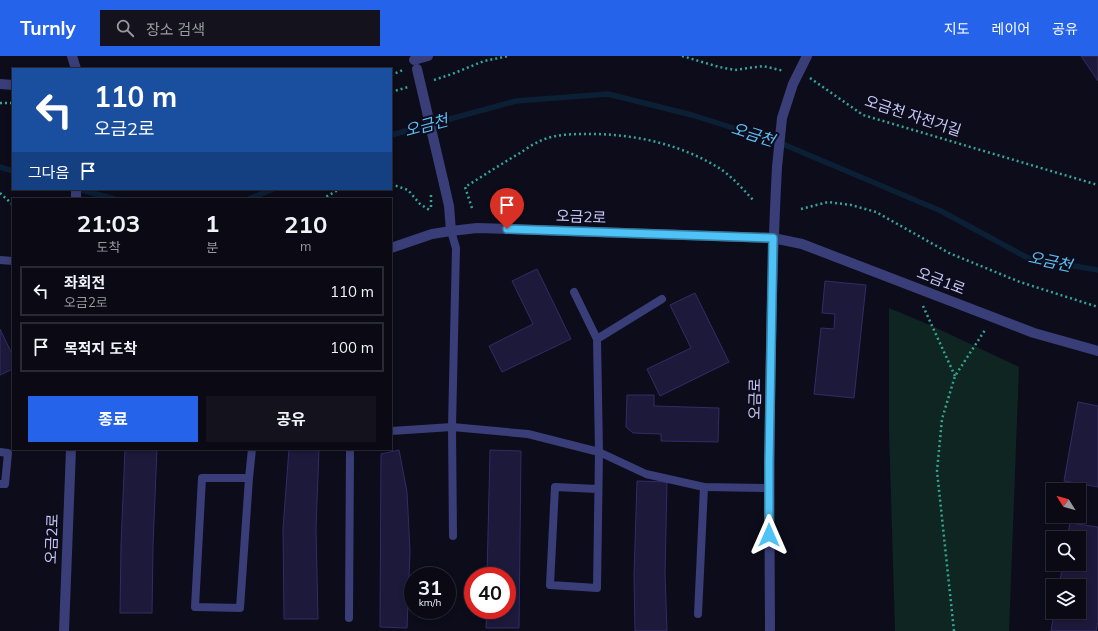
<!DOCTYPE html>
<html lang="ko">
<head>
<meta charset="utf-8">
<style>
	:root { --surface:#0a0914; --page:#13121d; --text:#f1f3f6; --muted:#999aa0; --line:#2a2a34; --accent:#2563eb }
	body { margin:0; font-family:Mulish,"Noto Sans KR",sans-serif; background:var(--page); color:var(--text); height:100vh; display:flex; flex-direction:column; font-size:15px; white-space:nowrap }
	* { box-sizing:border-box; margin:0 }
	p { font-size:13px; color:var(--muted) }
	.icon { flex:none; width:22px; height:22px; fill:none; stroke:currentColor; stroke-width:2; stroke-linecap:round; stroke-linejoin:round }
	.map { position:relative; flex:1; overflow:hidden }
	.details { position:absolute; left:12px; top:142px; width:380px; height:252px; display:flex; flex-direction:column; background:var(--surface); border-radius:0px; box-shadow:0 2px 6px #0003,0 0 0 1px var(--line) }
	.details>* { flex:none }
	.hud { position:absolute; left:12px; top:12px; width:380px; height:122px; border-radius:0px; box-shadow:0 2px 6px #0003,0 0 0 1px var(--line); background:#1a4fa0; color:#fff; overflow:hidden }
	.needle { width:26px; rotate:307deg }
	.tools { position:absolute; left:1046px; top:427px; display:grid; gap:8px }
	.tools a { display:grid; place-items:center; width:40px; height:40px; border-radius:0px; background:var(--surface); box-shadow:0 2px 6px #0003,0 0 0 1px var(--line); font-size:20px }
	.speed { position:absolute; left:404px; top:511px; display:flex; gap:8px; font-size:20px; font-weight:700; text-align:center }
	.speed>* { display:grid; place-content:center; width:52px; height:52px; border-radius:50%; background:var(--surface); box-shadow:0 2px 6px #0003,0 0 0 1px var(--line); line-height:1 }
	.speed small { font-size:10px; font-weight:400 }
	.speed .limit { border:6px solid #d22; background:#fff; color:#111 }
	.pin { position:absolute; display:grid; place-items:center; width:34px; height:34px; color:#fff; margin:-41px -17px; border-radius:50% 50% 50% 0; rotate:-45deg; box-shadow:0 0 4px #0007 }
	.pin .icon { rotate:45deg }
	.me { position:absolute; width:44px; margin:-22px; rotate:0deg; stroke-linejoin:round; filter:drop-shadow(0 0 3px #0008) }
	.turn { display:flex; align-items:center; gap:14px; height:84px; padding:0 16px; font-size:18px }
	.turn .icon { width:52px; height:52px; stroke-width:2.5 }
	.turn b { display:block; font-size:28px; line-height:34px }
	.then { display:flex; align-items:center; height:38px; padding:0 16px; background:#0003; gap:8px; font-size:15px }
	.eta { display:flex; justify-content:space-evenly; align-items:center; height:68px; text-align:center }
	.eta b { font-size:24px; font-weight:700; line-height:28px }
	.primary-button { display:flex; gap:8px; margin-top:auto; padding:8px 16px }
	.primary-button a { flex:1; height:46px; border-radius:0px; background:var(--accent); color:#fff; font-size:16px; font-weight:700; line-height:46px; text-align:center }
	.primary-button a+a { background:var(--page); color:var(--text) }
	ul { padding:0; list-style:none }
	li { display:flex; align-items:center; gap:12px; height:50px; margin:0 8px 6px; padding:0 8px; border:2px solid var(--line); border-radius:0px }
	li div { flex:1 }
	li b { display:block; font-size:15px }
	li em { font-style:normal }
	header { display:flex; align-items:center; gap:24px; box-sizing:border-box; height:56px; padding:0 20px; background:var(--accent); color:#fff }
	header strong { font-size:19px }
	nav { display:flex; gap:22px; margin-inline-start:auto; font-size:14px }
	.search { width:280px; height:36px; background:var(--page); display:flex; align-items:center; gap:10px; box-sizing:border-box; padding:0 14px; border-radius:0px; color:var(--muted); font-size:15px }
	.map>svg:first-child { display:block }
	.green { fill:#0f2522 }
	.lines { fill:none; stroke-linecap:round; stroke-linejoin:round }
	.stream { stroke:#0b1f35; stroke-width:5.5 }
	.building { fill:#1c193b; stroke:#322c66 }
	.path { stroke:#33a693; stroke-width:2.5; stroke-dasharray:2 3; stroke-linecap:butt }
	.service { stroke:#393e78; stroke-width:8 }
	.minor { stroke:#393e78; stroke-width:10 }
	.tertiary { stroke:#393e78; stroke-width:10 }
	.minor-bridge { stroke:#393e78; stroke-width:10 }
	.tertiary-bridge { stroke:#393e78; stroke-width:10 }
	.route-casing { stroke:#337fa1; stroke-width:10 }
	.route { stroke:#4fc3f7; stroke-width:7 }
	.labels { text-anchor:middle; stroke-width:4; stroke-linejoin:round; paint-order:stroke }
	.street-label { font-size:15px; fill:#c9c9fc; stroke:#0d0c1b }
	.water-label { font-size:16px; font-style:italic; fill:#5dbff6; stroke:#0d0c1b }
</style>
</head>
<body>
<header>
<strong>Turnly</strong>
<div class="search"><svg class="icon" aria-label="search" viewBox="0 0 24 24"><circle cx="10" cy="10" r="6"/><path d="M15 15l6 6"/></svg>장소 검색</div>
<nav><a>지도</a><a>레이어</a><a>공유</a></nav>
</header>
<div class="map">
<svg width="1098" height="575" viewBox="0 0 1098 575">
	<rect width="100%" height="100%" fill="#0d0c1b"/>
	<!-- green -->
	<polygon class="green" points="889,252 932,270 1019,311 1009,575 895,575 889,373"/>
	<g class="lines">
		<!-- stream -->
		<g class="stream">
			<polyline points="391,79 516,45 608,38 692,59 778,86 941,155 1028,202 1098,214"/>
			<polyline points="0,111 13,115"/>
			<polyline points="78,133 114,143"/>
			<polyline points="249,143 273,133"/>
		</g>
	</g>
	<!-- building -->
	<g class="building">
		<polygon points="1081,0 1098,0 1098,25"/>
		<polygon points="537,213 571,283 502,316 489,290 533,268 512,225"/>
		<polygon points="825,225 866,229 854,342 814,338 821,272 834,273 835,258 822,257"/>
		<polygon points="695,237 729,306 660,340 647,313 691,292 670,249"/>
		<polygon points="0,273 13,300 13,313 0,319"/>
		<polygon points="627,339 654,339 654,350 719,352 718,386 661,385 661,378 633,377 626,371"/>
		<polygon points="1078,346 1098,350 1098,431 1064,425"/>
		<polygon points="125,393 157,393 153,489 152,557 120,557 121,489"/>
		<polygon points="289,393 319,393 316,472 318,563 284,563 283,472"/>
		<polygon points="399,394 407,436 410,495 407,572 380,571 381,398"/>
		<polygon points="490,394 521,395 519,572 486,572 487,554 507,554 507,520 487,520"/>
		<polygon points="637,425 667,426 665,518 667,575 635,575 634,519"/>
		<polygon points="1070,467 1098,471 1098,566 1096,575 1051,575 1054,556 1079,556 1079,530 1059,530 1063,508 1079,508 1079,482 1067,482"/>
	</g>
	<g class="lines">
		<!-- path -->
		<g class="path">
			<polyline points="682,0 719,11 735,14 763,10 784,15"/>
			<polyline points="391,19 403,14"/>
			<polyline points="810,22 863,59 1098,129"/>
			<polyline points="434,24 452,18 484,5 509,0"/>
			<polyline points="391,36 408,31"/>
			<polyline points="0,47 13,47"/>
			<polyline points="391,128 408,134 420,148 431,155"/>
			<polyline points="0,137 13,149"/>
			<polyline points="431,139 431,154"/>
			<polyline points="322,143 340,133"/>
			<path d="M 472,152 L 465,131 C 483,120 501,108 520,97 C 526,93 533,88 540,85 C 553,79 568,78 582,78 C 628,77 674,86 714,109 C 729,117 742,132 754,145"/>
			<polyline points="801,153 828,146 851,149 876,156 949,197 1020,226 1098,251"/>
			<polyline points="923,250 955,320"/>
			<polyline points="954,575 937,415 942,363 955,320 985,274"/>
		</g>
		<!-- service -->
		<g class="service">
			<polyline points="451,175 456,192 452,371 453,480"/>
			<polyline points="0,204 13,205"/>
			<polyline points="574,236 597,283 599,396 597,532 550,529 555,431 597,433"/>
			<polyline points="597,283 662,243"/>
			<polyline points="391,375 452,371 528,378 599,396 646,418 704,431 769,432"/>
			<polyline points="0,396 8,397 5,428 0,428"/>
			<polyline points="249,422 202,422 195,551 240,552 249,422 252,393"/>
			<polyline points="698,558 704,431"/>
			<polyline points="349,562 350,393"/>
		</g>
		<!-- minor -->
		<g class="minor">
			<polyline points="72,0 76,13"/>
			<polyline points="414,4 428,0"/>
			<polyline points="0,28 13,29"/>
			<polyline points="444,128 449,150 451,175"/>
			<polyline points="76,143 76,133"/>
			<polyline points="773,182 802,188 1034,277 1098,295"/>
		</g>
		<!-- tertiary -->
		<g class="tertiary">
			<polyline points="391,192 432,178 451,175 477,172 773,182"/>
			<polyline points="64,575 71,393"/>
			<path d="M 770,575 C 769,420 769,265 777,111"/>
		</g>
		<!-- minor-bridge -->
		<polyline class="minor-bridge" points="417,13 444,128"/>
		<!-- tertiary-bridge -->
		<polyline class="tertiary-bridge" points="777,111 782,62 793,28 807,0"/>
	</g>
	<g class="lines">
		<defs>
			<polyline id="route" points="507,173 773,182 769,406 769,479"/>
		</defs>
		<!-- route casing -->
		<use href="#route" class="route-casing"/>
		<!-- route -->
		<use href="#route" class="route"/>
	</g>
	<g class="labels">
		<!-- street labels -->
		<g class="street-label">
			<text transform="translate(913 60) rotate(18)" y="5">오금천 자전거길</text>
			<text transform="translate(581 161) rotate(2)" y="5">오금2로</text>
			<text transform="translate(941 225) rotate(21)" y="5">오금1로</text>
			<text transform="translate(755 343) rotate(-89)" y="5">오금로</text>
			<text transform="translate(52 483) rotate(-88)" y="5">오금2로</text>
		</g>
		<!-- water labels -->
		<g class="water-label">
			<text transform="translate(426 69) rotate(-15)" y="6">오금천</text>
			<text transform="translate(753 78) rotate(18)" y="6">오금천</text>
			<text transform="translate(1050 205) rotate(12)" y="6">오금천</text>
		</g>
	</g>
</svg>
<div class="tools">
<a><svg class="needle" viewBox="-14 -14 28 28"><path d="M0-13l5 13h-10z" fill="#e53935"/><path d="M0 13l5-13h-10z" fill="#999aa0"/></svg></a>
<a><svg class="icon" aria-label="search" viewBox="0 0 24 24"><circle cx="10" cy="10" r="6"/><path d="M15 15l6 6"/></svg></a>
<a><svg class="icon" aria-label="layers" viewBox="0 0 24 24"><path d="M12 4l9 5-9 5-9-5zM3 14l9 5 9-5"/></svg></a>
</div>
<div class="speed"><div>31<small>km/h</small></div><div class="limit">40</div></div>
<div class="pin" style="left:507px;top:173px;background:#d93025"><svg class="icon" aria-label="arrive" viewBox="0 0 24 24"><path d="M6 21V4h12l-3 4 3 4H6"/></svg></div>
<svg class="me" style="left:769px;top:479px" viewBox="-20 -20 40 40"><path d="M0-17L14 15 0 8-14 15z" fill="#4fc3f7" stroke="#fff" stroke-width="4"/></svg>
<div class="hud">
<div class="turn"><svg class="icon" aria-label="left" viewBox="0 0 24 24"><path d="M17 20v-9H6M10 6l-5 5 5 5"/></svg><div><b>110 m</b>오금2로</div></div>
<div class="then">그다음<svg class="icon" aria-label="arrive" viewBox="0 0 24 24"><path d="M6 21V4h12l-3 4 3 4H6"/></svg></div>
</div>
<section class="details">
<div class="eta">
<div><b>21:03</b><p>도착</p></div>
<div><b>1</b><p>분</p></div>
<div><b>210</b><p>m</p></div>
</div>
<ul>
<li><svg class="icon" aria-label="left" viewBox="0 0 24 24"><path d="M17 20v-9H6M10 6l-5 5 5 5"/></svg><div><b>좌회전</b><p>오금2로</p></div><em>110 m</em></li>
<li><svg class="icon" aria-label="arrive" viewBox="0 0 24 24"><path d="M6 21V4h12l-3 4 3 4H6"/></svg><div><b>목적지 도착</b></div><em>100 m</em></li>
</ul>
<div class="primary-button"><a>종료</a><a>공유</a></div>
</section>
</div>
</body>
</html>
